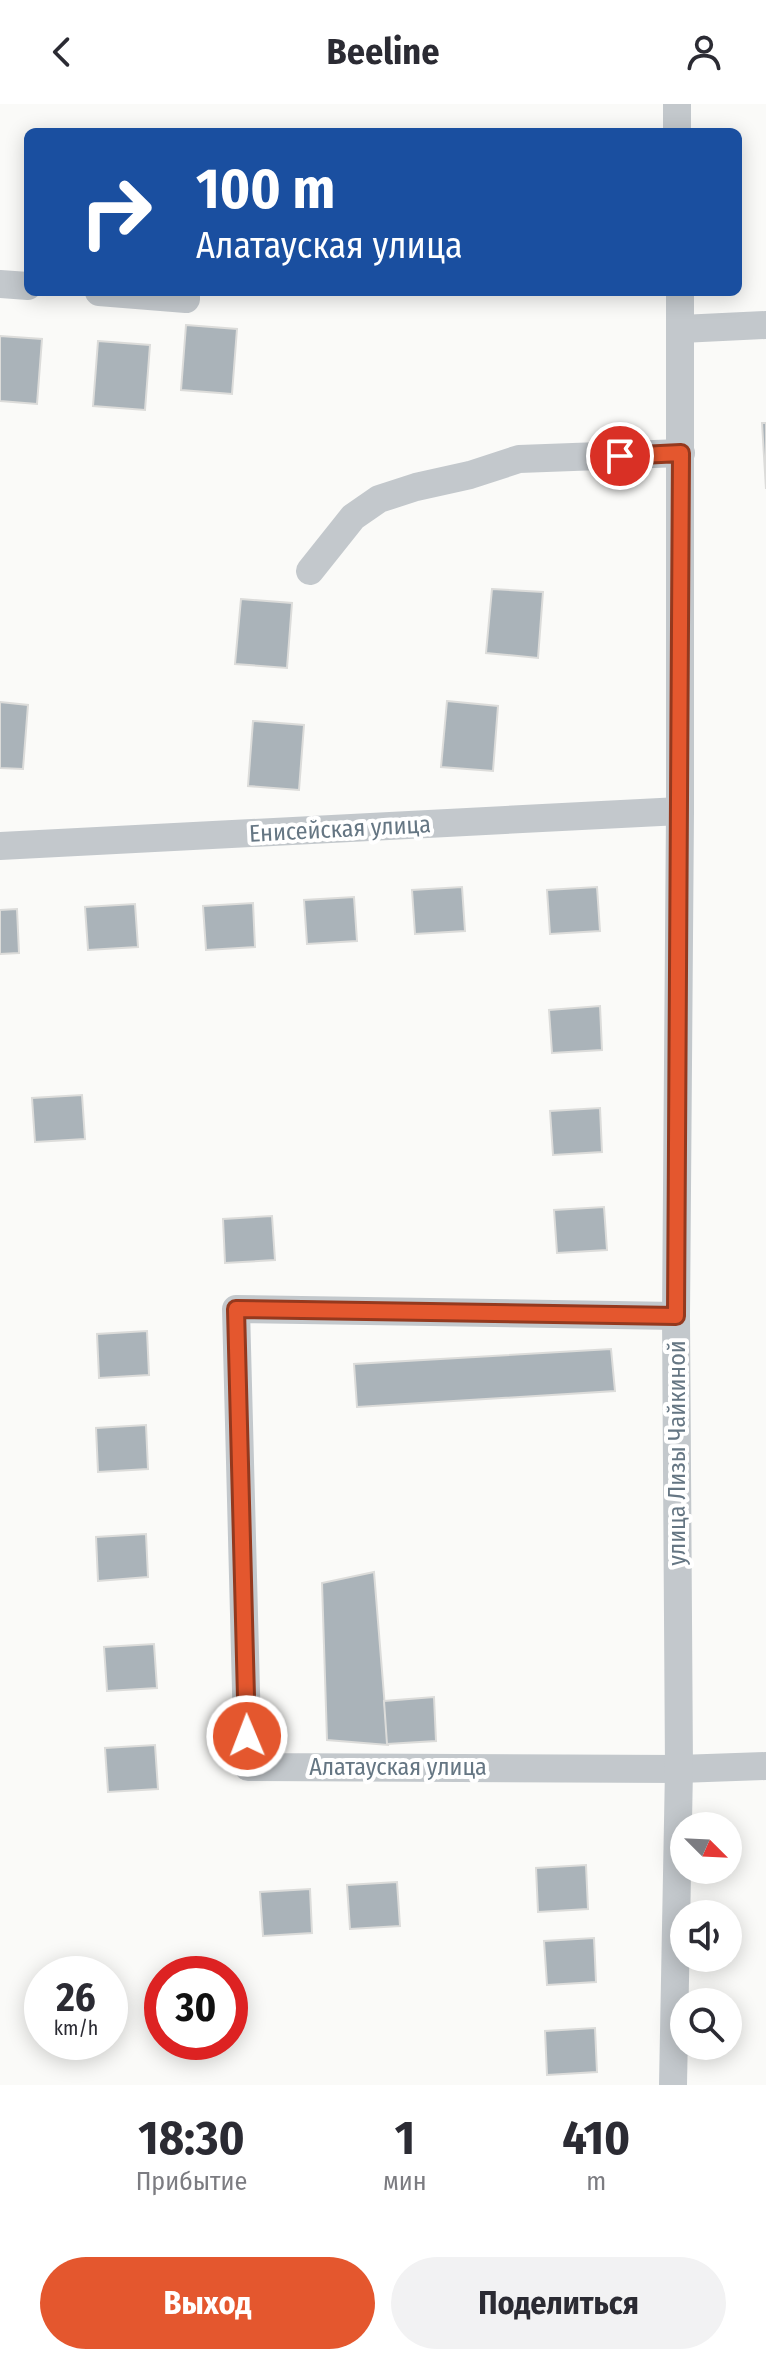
<!DOCTYPE html>
<html lang="ru">
<head>
<meta charset="utf-8">
<style>
	:root { --surface:#fff; --page:#f2f2f3; --text:#2b2b33; --muted:#7c7c81; --accent:#e4572e }
	body { margin:0; font-family:"Fira Sans Condensed",sans-serif; background:var(--page); color:var(--text); height:100vh; display:flex; flex-direction:column; font-size:30px; white-space:nowrap }
	* { box-sizing:border-box; margin:0 }
	p { font-size:26px; color:var(--muted) }
	.icon { flex:none; width:44px; height:44px; fill:none; stroke:currentColor; stroke-width:2; stroke-linecap:round; stroke-linejoin:round }
	.map { position:relative; height:1981px; overflow:hidden }
	.drawer { display:flex; flex-direction:column; background:var(--surface); flex:1 }
	.drawer>* { flex:none }
	.guide { position:absolute; left:24px; top:24px; width:718px; height:168px; border-radius:12px; box-shadow:0 4px 20px #0003; background:#1a4fa0; color:#fff; overflow:hidden }
	.needle { width:52px; rotate:114deg }
	.buttons { position:absolute; left:670px; top:1708px; display:grid; gap:16px }
	.buttons a { display:grid; place-items:center; width:72px; height:72px; border-radius:50%; background:var(--surface); box-shadow:0 4px 20px #0003; font-size:40px }
	.speed { position:absolute; left:24px; top:1852px; display:flex; gap:16px; font-size:40px; font-weight:700; text-align:center }
	.speed>* { display:grid; place-content:center; width:104px; height:104px; border-radius:50%; background:var(--surface); box-shadow:0 4px 20px #0003; line-height:1 }
	.speed small { font-size:20px; font-weight:400 }
	.speed .limit { border:12px solid #d22; background:#fff; color:#111 }
	.pin { position:absolute; display:grid; place-items:center; width:68px; height:68px; color:#fff; margin:-34px; border:4px solid #fff; border-radius:50%; box-shadow:0 2px 8px #0007 }
	.me { position:absolute; width:88px; margin:-44px; rotate:359deg; stroke-linejoin:round; filter:drop-shadow(0 0 6px #0008) }
	.turn { display:flex; align-items:center; gap:28px; height:168px; padding:0 40px; font-size:36px }
	.turn .icon { width:104px; height:104px; stroke-width:2.5 }
	.turn b { display:block; font-size:56px; line-height:68px }
	.eta { display:flex; justify-content:space-evenly; align-items:center; height:136px; text-align:center }
	.eta b { font-size:48px; font-weight:700; line-height:56px }
	.cta { display:flex; gap:16px; margin-top:auto; padding:16px 40px }
	.cta a { flex:1; height:92px; border-radius:48px; background:var(--accent); color:#fff; font-size:32px; font-weight:700; line-height:92px; text-align:center }
	.cta a+a { background:var(--page); color:var(--text) }
	header { display:flex; justify-content:space-between; align-items:center; height:104px; padding:0 40px; background:var(--surface); font-size:36px; font-weight:700 }
	.map>svg:first-child { display:block }
	.building { fill:#aab3b9; stroke:#dcdcda; stroke-width:2 }
	.lines { fill:none; stroke-linecap:round; stroke-linejoin:round }
	.minor { stroke:#c3c8cc; stroke-width:28 }
	.route-casing { stroke:#94391e; stroke-width:20 }
	.route { stroke:#e4572e; stroke-width:14 }
	.labels { text-anchor:middle; stroke-width:8; stroke-linejoin:round; paint-order:stroke }
	.street-label { font-size:24px; fill:#657683; stroke:#fff }
</style>
</head>
<body>
<header><svg class="icon" aria-label="back" viewBox="0 0 24 24"><path d="M15 5l-7 7 7 7"/></svg>Beeline<svg class="icon" aria-label="person" viewBox="0 0 24 24"><circle cx="12" cy="8" r="4"/><path d="M4 21q1-7 8-7t8 7"/></svg></header>
<div class="map">
<svg width="766" height="1981" viewBox="0 0 766 1981">
	<rect width="100%" height="100%" fill="#fafaf8"/>
	<!-- building -->
	<g class="building">
		<polygon points="186,221 237,225 232,290 181,286"/>
		<polygon points="0,232 42,235 37,300 0,297"/>
		<polygon points="98,237 150,241 145,306 93,302"/>
		<polygon points="762,319 766,319 766,385"/>
		<polygon points="492,485 543,488 538,554 486,549"/>
		<polygon points="241,495 292,499 287,564 235,560"/>
		<polygon points="447,597 498,602 493,667 441,663"/>
		<polygon points="0,598 28,601 23,665 0,664"/>
		<polygon points="253,617 304,621 299,686 248,682"/>
		<polygon points="462,783 465,827 415,830 412,786"/>
		<polygon points="597,783 600,827 550,830 547,786"/>
		<polygon points="354,793 357,837 307,840 304,796"/>
		<polygon points="253,799 255,843 206,846 203,802"/>
		<polygon points="135,800 138,843 88,846 85,803"/>
		<polygon points="17,805 19,849 0,850 0,806"/>
		<polygon points="600,902 602,946 552,949 549,906"/>
		<polygon points="82,991 85,1035 35,1038 32,994"/>
		<polygon points="600,1004 602,1048 553,1051 550,1007"/>
		<polygon points="604,1103 607,1146 557,1149 554,1106"/>
		<polygon points="272,1112 275,1156 225,1159 223,1115"/>
		<polygon points="147,1227 149,1271 99,1274 97,1230"/>
		<polygon points="611,1245 615,1287 357,1303 354,1260"/>
		<polygon points="146,1321 148,1365 98,1368 96,1324"/>
		<polygon points="146,1430 148,1473 98,1477 96,1433"/>
		<polygon points="374,1468 388,1641 327,1636 322,1479"/>
		<polygon points="154,1540 157,1584 107,1587 104,1543"/>
		<polygon points="434,1593 436,1637 387,1640 384,1597"/>
		<polygon points="155,1641 158,1685 108,1688 105,1644"/>
		<polygon points="586,1761 588,1805 538,1808 536,1764"/>
		<polygon points="397,1778 400,1822 350,1825 347,1781"/>
		<polygon points="310,1785 312,1829 263,1832 260,1788"/>
		<polygon points="594,1834 596,1878 547,1881 544,1837"/>
		<polygon points="595,1924 597,1968 547,1971 545,1927"/>
	</g>
	<g class="lines">
		<!-- minor -->
		<g class="minor">
			<polyline points="677,28 677,0"/>
			<polyline points="0,180 28,182"/>
			<polyline points="99,188 186,195 186,188"/>
			<polyline points="681,225 766,221"/>
			<polyline points="310,467 353,413 379,395 416,383 470,371 519,355 681,349"/>
			<polyline points="0,742 680,707"/>
			<polyline points="676,1212 236,1205 248,1663 679,1665 766,1662"/>
			<polyline points="673,1981 679,1665 676,1212 680,707 680,188"/>
		</g>
	</g>
	<g class="lines">
		<defs>
			<polyline id="route" points="247,1632 236,1205 676,1212 681,349 620,352"/>
		</defs>
		<!-- route casing -->
		<use href="#route" class="route-casing"/>
		<!-- route -->
		<use href="#route" class="route"/>
	</g>
	<g class="labels">
		<!-- street labels -->
		<g class="street-label">
			<text transform="translate(340 725) rotate(-3)" y="8">Енисейская улица</text>
			<text transform="translate(677 1349) rotate(-90)" y="8">улица Лизы Чайкиной</text>
			<text x="398" y="1671">Алатауская улица</text>
		</g>
	</g>
</svg>
<div class="buttons">
<a><svg class="needle" viewBox="-14 -14 28 28"><path d="M0-13l5 13h-10z" fill="#e53935"/><path d="M0 13l5-13h-10z" fill="#7c7c81"/></svg></a>
<a><svg class="icon" aria-label="sound" viewBox="0 0 24 24"><path d="M4 9h4l5-4v14l-5-4H4zM17 9q2 3 0 6"/></svg></a>
<a><svg class="icon" aria-label="search" viewBox="0 0 24 24"><circle cx="10" cy="10" r="6"/><path d="M15 15l6 6"/></svg></a>
</div>
<div class="speed"><div>26<small>km/h</small></div><div class="limit">30</div></div>
<div class="pin" style="left:620px;top:352px;background:#d93025"><svg class="icon" aria-label="arrive" viewBox="0 0 24 24"><path d="M6 21V4h12l-3 4 3 4H6"/></svg></div>
<svg class="me" style="left:247px;top:1632px" viewBox="-20 -20 40 40"><circle r="17" fill="#e4572e" stroke="#fff" stroke-width="3"/><path d="M0-11L8 9 0 5-8 9z" fill="#fff"/></svg>
<div class="guide">
<div class="turn"><svg class="icon" aria-label="right" viewBox="0 0 24 24"><path d="M7 20v-9h11M14 6l5 5-5 5"/></svg><div><b>100 m</b>Алатауская улица</div></div>
</div>
</div>
<section class="drawer">
<div class="eta">
<div><b>18:30</b><p>Прибытие</p></div>
<div><b>1</b><p>мин</p></div>
<div><b>410</b><p>m</p></div>
</div>
<div class="cta"><a>Выход</a><a>Поделиться</a></div>
</section>
</body>
</html>
